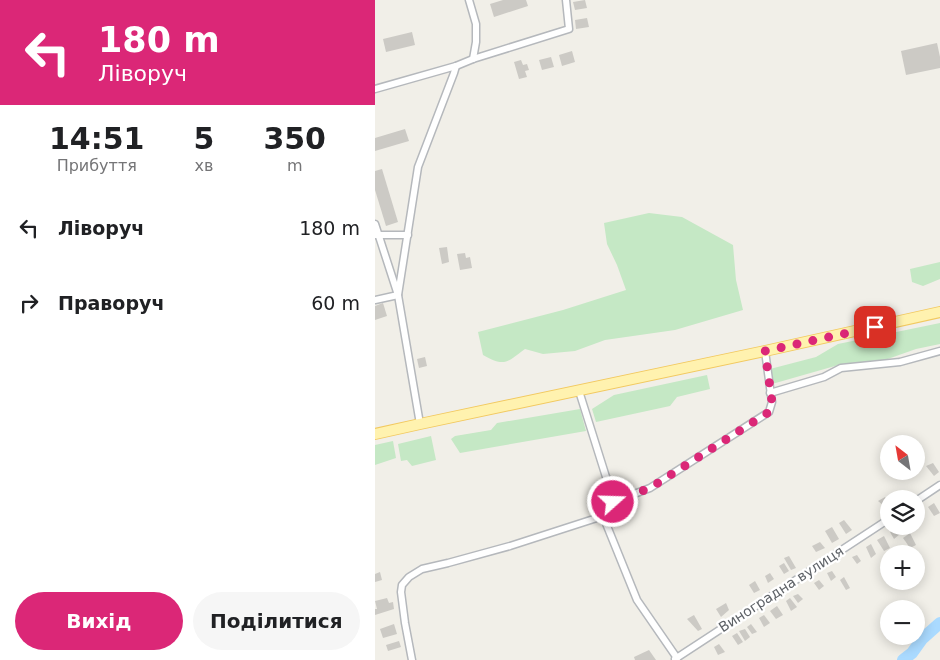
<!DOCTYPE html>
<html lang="uk">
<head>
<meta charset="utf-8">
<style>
	:root { --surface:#fff; --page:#f6f6f6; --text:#202124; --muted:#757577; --accent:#db2777 }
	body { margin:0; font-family:"DejaVu Sans",sans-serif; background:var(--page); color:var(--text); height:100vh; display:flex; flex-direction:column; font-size:19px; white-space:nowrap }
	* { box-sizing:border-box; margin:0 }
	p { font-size:16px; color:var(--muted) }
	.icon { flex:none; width:28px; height:28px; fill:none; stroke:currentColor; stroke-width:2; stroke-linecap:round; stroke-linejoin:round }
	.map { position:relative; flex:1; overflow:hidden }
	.sheet { display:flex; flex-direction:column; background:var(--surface); width:375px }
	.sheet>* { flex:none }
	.hud { background:#db2777; color:#fff; overflow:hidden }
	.needle { width:32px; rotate:329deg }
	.tools { position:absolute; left:505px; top:435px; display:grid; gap:10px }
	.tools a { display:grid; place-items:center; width:45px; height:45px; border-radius:50%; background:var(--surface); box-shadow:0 2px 12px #0003; font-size:25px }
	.pin { position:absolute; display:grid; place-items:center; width:42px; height:42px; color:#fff; margin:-21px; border-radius:10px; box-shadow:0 2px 8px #0006 }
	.me { position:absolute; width:55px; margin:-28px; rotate:70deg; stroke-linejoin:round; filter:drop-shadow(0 0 4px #0008) }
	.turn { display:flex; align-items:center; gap:18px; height:105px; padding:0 15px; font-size:22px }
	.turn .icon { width:65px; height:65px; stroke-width:2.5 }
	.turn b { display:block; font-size:35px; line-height:42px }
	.eta { display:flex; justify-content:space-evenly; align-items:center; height:85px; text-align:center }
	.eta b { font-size:30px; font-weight:600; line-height:35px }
	.cta { display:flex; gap:10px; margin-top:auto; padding:10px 15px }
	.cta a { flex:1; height:58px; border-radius:30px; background:var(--accent); color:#fff; font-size:20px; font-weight:600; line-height:58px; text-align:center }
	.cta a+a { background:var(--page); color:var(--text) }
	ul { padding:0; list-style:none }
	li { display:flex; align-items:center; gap:15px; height:75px; padding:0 15px }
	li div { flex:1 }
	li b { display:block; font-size:19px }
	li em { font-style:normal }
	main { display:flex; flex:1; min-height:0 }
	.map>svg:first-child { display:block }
	.green { fill:#c5e8c5 }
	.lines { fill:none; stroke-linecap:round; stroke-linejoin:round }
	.river { stroke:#aadaff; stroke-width:12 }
	.building { fill:#cccac5 }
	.minor-casing { stroke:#b5b8bc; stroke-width:9 }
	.primary-casing { stroke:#f2c960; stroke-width:12 }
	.minor { stroke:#fff; stroke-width:6 }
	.primary { stroke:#fff2af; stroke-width:10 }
	.route { stroke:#db2777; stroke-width:9; stroke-dasharray:0 16.2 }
	.labels { text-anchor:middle; stroke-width:4.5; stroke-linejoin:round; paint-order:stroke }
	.street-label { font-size:14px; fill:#5f6368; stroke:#fff }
</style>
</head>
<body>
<main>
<section class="sheet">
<div class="hud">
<div class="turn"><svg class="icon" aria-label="left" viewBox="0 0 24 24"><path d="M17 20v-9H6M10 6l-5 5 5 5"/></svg><div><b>180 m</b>Ліворуч</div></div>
</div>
<div class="eta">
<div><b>14:51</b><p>Прибуття</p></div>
<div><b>5</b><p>хв</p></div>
<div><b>350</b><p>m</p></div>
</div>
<ul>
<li><svg class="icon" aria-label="left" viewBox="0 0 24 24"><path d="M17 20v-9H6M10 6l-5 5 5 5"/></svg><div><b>Ліворуч</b></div><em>180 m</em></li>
<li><svg class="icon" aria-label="right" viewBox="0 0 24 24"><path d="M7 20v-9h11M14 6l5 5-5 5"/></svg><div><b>Праворуч</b></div><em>60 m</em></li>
</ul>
<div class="cta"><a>Вихід</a><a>Поділитися</a></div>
</section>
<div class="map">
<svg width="565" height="660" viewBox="0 0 565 660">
	<rect width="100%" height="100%" fill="#f1efe8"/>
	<!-- green -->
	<g class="green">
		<path d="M 274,213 L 307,217 L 358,245 L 361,280 L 368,310 L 300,330 L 230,340 L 200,351 L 168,354 L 150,349 C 131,363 130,367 108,355 L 103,332 L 188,310 L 251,290 L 242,265 L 232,244 L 229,223 Z"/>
		<polygon points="565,262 565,279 548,286 537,282 535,269"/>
		<polygon points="565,323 565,344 541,349 507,361 467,364 397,384 395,369 441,357 463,344"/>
		<polygon points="332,375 335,389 302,397 295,406 221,422 217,409 239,395"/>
		<polygon points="205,409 211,431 85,453 76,439 80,436 116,430 122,423"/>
		<polygon points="56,436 61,460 37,466 32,460 26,461 23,444"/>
		<polygon points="18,441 21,458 0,465 0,445"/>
	</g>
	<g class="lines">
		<!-- river -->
		<polyline class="river" points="528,660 537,653 547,639 565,623"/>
	</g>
	<!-- building -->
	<g class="building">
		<polygon points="128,0 151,0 153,6 119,17 115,4"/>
		<polygon points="210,0 212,8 200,10 198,2"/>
		<polygon points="212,18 214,27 201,29 200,20"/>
		<polygon points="37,32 40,45 11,52 8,39"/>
		<polygon points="562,43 565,57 565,68 531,75 526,51"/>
		<polygon points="197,51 200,62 187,66 184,55"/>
		<polygon points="176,57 179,67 167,70 164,60"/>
		<polygon points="146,60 148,65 152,64 154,70 150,71 152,77 144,79 139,62"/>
		<polygon points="30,129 34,141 0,151 0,138"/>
		<polygon points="7,169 23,222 11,226 0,190 0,171"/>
		<polygon points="72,247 74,262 67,264 64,248"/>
		<polygon points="90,253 91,258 95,257 97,268 85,270 82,254"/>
		<polygon points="8,303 12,316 0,320 0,306"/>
		<polygon points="50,357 52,366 44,368 42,359"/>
		<polygon points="558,463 564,472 559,476 551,466"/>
		<polygon points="510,497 514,505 510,507 503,501"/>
		<polygon points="559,503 565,513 559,516 553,507"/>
		<polygon points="545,512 549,517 544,522 541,518 541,514"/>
		<polygon points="469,520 477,530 471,534 464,523"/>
		<polygon points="457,527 464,539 457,543 450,531"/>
		<polygon points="521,528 525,534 519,539 515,532"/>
		<polygon points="535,533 541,545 535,548 528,538"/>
		<polygon points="509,536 515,548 509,551 502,540"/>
		<polygon points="445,542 450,548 441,552 437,546"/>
		<polygon points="496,544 501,554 496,558 491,547"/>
		<polygon points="482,555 486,561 482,564 477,557"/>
		<polygon points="414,556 421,568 416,570 409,558"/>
		<polygon points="409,563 414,571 409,574 404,566"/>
		<polygon points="457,571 461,577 456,581 452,573"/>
		<polygon points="5,572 7,580 0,582 0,574"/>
		<polygon points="395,573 399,579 393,583 390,576"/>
		<polygon points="469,577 475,588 471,590 465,580"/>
		<polygon points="444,580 449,586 444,590 439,583"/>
		<polygon points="380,581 385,590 379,593 374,585"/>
		<polygon points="423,594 428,599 423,603 418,596"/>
		<polygon points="12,598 14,603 18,602 19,609 0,615 0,609 2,609 0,601"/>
		<polygon points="415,598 422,607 416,611 411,601"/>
		<polygon points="351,603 354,610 346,617 341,609"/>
		<polygon points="402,606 408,615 401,619 395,611"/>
		<polygon points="319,615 327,629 323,631 312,619"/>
		<polygon points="389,615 395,623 389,627 384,618"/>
		<polygon points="19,624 22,634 8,638 5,629"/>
		<polygon points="376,624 382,632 377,634 372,627"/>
		<polygon points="370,629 375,637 370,641 364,631"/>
		<polygon points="362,633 368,642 363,645 357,636"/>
		<polygon points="24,641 26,647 13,651 11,645"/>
		<polygon points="344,644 350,652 343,655 339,647"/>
		<polygon points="274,650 281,660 260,660 259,657"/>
	</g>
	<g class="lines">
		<defs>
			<g id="minor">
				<polyline points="94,0 101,24 101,42 98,59"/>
				<polyline points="0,89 81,66 98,59 194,29 191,0"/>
				<polyline points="0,224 23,295 45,424"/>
				<polyline points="1,235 33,235"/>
				<polyline points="0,300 23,295 43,167 79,73 81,66"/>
				<polyline points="204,391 237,496 238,502 228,516 262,600 302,658"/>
				<polyline points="395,393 449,377 466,368 525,362 565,351"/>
				<polyline points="541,501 565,485"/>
				<polyline points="238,502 275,488 394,412 397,402 390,351"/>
				<polyline points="300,659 514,519"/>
				<polyline points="37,660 30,623 26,592 27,585 34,577 47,569 73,563 135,546 228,516"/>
			</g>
			<polyline id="primary" points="0,434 45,424 390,351 565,312"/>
		</defs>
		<!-- minor casing -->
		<use href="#minor" class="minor-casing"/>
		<!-- primary casing -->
		<use href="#primary" class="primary-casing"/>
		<!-- minor -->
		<use href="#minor" class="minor"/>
		<!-- primary -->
		<use href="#primary" class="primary"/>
	</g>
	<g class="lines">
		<!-- route -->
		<polyline class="route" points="238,502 275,488 394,412 397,402 390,351 500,327"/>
	</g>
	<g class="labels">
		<!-- street labels -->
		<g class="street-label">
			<text transform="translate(406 589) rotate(-33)" y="5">Виноградна вулиця</text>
		</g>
	</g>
</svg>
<div class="tools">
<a><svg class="needle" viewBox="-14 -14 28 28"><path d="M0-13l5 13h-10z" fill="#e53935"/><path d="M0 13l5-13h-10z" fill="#757577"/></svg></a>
<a><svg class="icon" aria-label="layers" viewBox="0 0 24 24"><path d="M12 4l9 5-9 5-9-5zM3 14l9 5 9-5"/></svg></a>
<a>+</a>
<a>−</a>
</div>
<div class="pin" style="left:500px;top:327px;background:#d93025"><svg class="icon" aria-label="arrive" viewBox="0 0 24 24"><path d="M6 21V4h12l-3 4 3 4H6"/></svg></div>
<svg class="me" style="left:238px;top:502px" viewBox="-20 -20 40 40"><circle r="17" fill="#db2777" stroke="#fff" stroke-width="3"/><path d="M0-11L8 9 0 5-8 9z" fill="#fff"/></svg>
</div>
</main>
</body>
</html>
